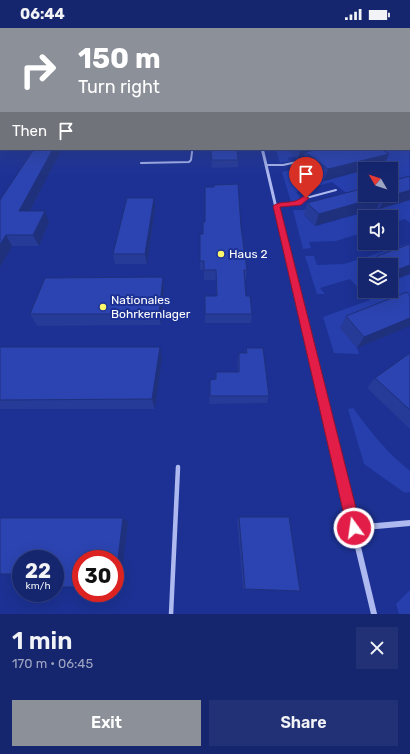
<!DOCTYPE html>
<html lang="en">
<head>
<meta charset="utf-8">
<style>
	:root { --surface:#15256e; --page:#223176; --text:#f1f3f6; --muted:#9da5c2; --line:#344281; --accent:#8c9099 }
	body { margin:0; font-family:Rubik,sans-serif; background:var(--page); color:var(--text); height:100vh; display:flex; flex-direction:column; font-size:15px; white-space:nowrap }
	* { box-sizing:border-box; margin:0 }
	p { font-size:13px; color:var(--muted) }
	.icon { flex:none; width:22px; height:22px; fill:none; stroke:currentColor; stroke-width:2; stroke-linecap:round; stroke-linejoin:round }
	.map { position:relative; height:586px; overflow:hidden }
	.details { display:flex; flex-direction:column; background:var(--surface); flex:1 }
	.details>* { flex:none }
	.hud { position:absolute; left:0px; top:0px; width:410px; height:122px; box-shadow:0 4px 16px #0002,0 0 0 1px var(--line); background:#8c9099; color:#fff; overflow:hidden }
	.needle { width:26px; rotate:309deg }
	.tools { position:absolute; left:358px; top:134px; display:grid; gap:8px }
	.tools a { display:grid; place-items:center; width:40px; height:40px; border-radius:0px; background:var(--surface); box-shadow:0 4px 16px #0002,0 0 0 1px var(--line); font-size:20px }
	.speed { position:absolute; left:12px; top:522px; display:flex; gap:8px; font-size:20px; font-weight:700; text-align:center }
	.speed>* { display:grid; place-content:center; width:52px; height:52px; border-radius:50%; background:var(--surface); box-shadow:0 4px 16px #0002,0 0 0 1px var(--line); line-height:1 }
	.speed small { font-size:10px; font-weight:400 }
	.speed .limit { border:6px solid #d22; background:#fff; color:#111 }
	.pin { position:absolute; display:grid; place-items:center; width:34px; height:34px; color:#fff; margin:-41px -17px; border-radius:50% 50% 50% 0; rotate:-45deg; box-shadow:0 0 4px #0007 }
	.pin .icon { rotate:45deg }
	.me { position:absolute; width:44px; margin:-22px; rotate:346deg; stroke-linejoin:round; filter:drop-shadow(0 0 3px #0008) }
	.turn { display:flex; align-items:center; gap:14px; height:84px; padding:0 12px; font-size:18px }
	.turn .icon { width:52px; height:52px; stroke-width:2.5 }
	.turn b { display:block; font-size:28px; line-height:34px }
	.then { display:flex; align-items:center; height:38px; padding:0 12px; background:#0003; gap:8px; font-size:15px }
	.round { display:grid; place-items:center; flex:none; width:42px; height:42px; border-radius:0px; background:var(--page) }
	.head { display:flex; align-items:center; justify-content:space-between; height:68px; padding:0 12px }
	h1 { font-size:24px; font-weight:600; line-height:30px }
	.primary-button { display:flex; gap:8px; margin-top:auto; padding:8px 12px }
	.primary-button a { flex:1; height:46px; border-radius:0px; background:var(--accent); color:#fff; font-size:16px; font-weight:600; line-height:46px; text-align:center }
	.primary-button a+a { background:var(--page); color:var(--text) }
	.status { display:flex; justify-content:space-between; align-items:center; height:28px; padding:0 20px; background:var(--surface); direction:ltr }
	.status svg { height:11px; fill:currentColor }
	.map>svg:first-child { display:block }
	.green { fill:#263fac }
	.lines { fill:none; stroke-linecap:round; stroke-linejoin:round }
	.service-far2 { stroke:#aebaef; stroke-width:1.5 }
	.service-far1 { stroke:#aebaef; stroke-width:2 }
	.service { stroke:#aebaef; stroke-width:4.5 }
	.minor-far4 { stroke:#aebaef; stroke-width:2 }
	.minor-far3 { stroke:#aebaef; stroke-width:3 }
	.minor-far2 { stroke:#aebaef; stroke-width:3.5 }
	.minor-far1 { stroke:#aebaef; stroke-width:4.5 }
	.minor { stroke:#aebaef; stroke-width:6 }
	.secondary { fill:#dbe1fb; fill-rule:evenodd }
	.wall { fill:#263a98 }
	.shaded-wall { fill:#1f307c }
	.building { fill:#2c44b1; stroke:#1f307c }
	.route { fill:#e11d48; stroke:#92132f }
	.poi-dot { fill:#fefa6c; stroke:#1c3193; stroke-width:1.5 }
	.labels { text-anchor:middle; stroke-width:4; stroke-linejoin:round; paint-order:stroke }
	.poi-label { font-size:12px; fill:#fff; stroke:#1c3193; text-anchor:start }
</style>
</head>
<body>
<div class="status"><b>06:44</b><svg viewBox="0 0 49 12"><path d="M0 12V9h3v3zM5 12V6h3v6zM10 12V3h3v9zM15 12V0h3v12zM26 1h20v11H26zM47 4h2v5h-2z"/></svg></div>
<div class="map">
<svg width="410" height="586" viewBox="0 0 410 586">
	<rect width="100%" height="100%" fill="#1c3193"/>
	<!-- green -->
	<g class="green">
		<polygon points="409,118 410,159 391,164 391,141 368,141 383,137 372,129 293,149 303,158 365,142 365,167 304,187 315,198 410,172 410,195 405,191 391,195 391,189 365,189 365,204 336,213 309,214 311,220 303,221 293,182 303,182 349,167 332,154 296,164 300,169 296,174 291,174 282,144 326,135 312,124 287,130 290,133 280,135 276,121 285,121 292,126 314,121 409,121"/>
		<polygon points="410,215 410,226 377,237 365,237 365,263 391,263 391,253 410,246 410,287 340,299 357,320 359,326 334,325 323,289 370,272 350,251 320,260 325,266 317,266 305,228 314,228 317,237 344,236"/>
		<path d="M 353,380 C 370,403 387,425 410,443 L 410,464 L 405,465 L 364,436 L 348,381 Z"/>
		<polygon points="410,562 410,586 399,586 396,576"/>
	</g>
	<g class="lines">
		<!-- service-far2 -->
		<polyline class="service-far2" points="192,125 192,121"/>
		<!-- service-far1 -->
		<g class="service-far1">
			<polyline points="141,135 189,134 191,132 192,124"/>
			<polyline points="266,137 283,137 306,132"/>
			<polyline points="276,178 299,176 306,170 336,162"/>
		</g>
		<!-- service -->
		<polyline class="service" points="171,586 178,439"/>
		<!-- minor-far4 -->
		<polyline class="minor-far4" points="262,121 263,125"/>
		<!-- minor-far3 -->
		<polyline class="minor-far3" points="263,124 281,201"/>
		<!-- minor-far2 -->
		<polyline class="minor-far2" points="281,200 305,298"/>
		<!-- minor-far1 -->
		<polyline class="minor-far1" points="305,297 335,424"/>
		<!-- minor -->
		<g class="minor">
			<polyline points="335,423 374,586"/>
			<polyline points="354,500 410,495"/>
		</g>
		<!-- secondary -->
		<g class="secondary">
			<rect x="409" y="85" width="1" height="3"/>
			<rect x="409" y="93" width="1" height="3"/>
		</g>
	</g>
	<!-- wall -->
	<g class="wall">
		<polygon points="34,121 62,121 30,183 49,194 39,218 12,218 0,240 0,172"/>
		<polygon points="210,121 237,121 238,132 238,139 212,140"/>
		<polygon points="285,121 381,121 389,126 384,137 368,141 365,141 365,142 324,153 303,135 304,130 298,131"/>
		<polygon points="410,148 410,172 379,181 377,180 315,198 304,187 307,175"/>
		<polygon points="155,180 147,236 115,236 113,226"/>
		<polygon points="205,194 241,199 247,242 246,252 245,252 246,268 252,286 251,295 205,295 205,268 216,268 216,252 204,252 204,242 200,242 200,233 203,206"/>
		<polygon points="410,216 410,246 391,253 391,237 372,237 377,228"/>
		<polygon points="163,249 164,261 161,297 37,298 30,286"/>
		<polygon points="410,268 410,298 357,320 340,300 346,288"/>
		<polygon points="0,319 162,330 155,381 0,381"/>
		<polygon points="246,320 269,368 267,375 209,376 210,352 215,351 216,344 238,344 237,333 239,325 245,325"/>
		<polygon points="410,325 410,401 367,360 375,350"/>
		<polygon points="239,489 300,563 243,561 237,492"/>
		<polygon points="0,490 128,494 122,546 115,546 115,531 63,546 55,546 55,531 21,531 21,546 0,546"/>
	</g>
	<!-- shaded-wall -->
	<g class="shaded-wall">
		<polygon points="53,121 62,121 24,194 19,183"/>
		<polygon points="300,121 315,121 313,129 305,124 304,130 298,131"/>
		<polygon points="389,126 384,137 368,141 365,141 365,142 324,153 328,141"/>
		<polygon points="410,162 410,172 379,181 385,170"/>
		<polygon points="382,168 377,180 315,198 319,186"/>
		<polygon points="154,170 155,180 147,236 145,226"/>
		<polygon points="45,183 49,194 39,218 33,207"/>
		<polygon points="6,207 12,218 0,240 0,217"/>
		<polygon points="410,237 410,246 391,253 391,248 394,243"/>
		<polygon points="163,249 164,261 161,297 159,286"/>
		<polygon points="410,290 410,298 357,320 364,309"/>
		<polygon points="160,319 162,330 155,381 152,371"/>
		<polygon points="123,490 128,494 122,546 116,546"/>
	</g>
	<!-- building -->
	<g class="building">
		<polygon points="34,121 53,121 19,183 45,183 33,207 6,207 0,217 0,172"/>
		<polygon points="211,121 237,121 238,132 212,132"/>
		<polygon points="315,121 381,121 389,126 328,141 305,124 315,122"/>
		<polygon points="410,148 410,162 385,170 382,168 319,186 307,175 365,160 365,167 391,167 391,153"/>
		<polygon points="238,156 241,199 247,242 244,242 246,268 250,268 252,286 205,286 205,268 217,268 216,242 204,242 204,233 200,233 200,206 203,206 203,194 205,194 205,159 214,159 214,157"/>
		<polygon points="127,170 154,170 145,226 113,226"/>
		<polygon points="410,216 410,237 394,243 391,240 391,237 387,237 377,228"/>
		<polygon points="163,249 159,286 30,286 45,250"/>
		<polygon points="407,264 410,268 410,290 364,309 346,288"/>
		<polygon points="0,319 160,319 152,371 0,372"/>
		<polygon points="246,320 263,320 269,368 210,368 210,352 216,351 216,344 239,344 239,325 247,325"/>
		<polygon points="410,325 410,382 375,350"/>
		<polygon points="239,489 289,489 300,563 245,561"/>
		<polygon points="0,490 123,490 116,546 115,546 115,531 81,531 81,559 60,559 63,545 55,545 55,531 21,531 21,546 0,546"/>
	</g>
	<!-- sky -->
	<linearGradient id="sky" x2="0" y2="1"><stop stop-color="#0f1b51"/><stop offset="0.45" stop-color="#3a4e9e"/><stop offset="1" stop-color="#3a4e9e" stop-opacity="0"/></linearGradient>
	<rect width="410" height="148" fill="url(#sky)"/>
	<!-- route -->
	<path class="route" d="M 304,168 L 309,170 L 301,177 L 280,179 L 361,500 L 359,504 L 354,506 L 349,504 L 347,500 L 273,178 C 282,171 293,178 304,168 Z"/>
	<!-- markers -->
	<g class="poi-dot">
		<circle cx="221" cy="226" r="4"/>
		<circle cx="103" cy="279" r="4"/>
	</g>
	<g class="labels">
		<!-- poi labels -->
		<g class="poi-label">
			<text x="229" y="230">Haus 2</text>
			<text x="111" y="276">Nationales<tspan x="111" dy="14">Bohrkernlager</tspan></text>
		</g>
	</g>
</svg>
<div class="tools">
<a><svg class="needle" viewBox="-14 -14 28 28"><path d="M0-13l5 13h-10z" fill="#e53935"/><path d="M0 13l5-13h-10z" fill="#9da5c2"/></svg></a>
<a><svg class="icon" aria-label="sound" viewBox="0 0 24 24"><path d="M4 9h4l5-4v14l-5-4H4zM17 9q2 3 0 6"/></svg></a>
<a><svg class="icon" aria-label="layers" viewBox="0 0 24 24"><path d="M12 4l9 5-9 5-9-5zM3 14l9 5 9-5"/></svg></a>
</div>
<div class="speed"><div>22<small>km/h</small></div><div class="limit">30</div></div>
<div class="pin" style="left:306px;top:170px;background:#d93025"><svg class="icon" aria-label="arrive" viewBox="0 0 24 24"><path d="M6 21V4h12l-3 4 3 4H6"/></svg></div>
<svg class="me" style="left:354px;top:500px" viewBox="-20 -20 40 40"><circle r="17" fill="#e11d48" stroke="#fff" stroke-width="3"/><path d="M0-11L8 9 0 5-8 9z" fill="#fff"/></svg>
<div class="hud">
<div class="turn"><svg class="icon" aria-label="right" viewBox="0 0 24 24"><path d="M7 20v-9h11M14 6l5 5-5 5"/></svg><div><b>150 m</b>Turn right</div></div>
<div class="then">Then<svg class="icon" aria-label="arrive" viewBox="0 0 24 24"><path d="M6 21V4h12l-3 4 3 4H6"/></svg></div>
</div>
</div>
<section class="details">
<div class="head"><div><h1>1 min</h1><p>170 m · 06:45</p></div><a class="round"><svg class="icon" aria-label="close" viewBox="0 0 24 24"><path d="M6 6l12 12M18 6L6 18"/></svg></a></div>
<div class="primary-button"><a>Exit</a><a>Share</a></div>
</section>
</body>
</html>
